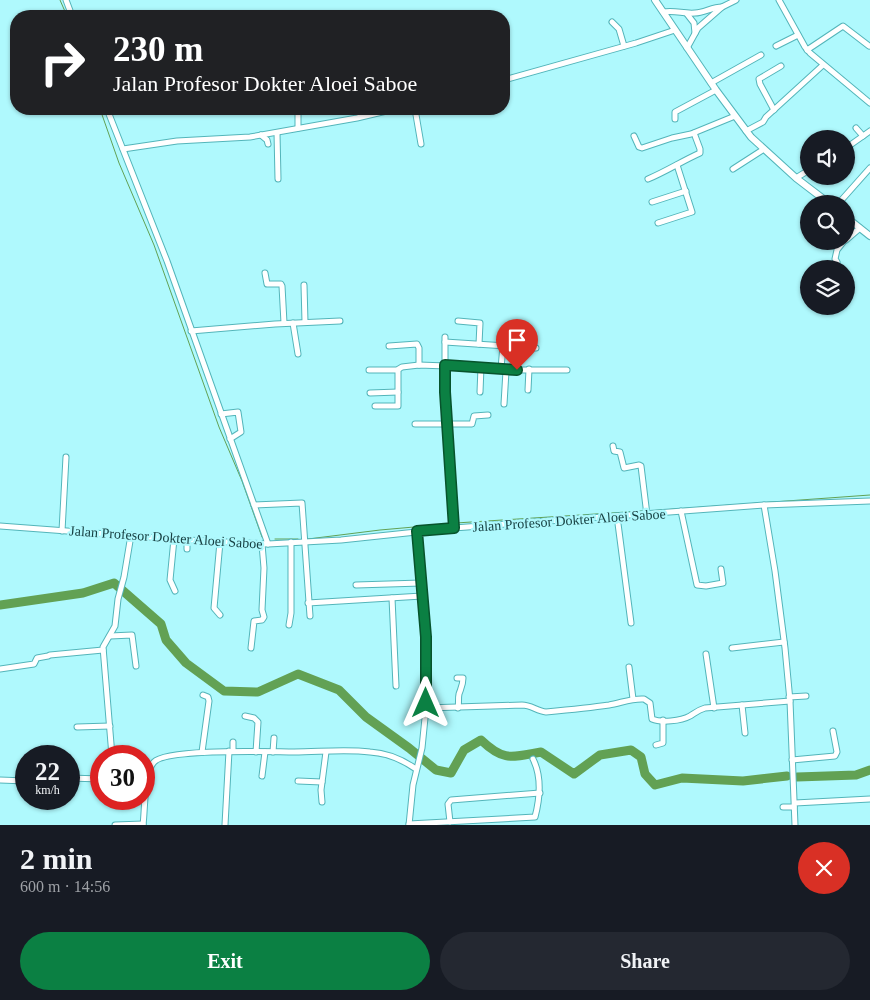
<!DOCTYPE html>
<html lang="en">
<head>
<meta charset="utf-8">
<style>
	:root { --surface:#171b24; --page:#242831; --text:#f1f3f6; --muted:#9ea1a6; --accent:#0b8043 }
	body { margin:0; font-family:"Times New Roman",serif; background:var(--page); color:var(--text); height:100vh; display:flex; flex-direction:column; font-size:19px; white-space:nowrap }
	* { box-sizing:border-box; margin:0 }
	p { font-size:16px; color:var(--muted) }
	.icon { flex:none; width:28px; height:28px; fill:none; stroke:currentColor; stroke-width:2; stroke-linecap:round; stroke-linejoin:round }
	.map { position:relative; height:825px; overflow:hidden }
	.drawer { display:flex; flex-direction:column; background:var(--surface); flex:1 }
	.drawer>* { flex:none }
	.top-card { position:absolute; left:10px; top:10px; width:500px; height:105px; border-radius:20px; box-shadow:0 1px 4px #0004; background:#202124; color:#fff; overflow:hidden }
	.fabs { position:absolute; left:800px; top:130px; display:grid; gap:10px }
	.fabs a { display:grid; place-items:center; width:55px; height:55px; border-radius:50%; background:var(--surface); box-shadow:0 1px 4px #0004; font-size:25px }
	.speed { position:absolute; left:15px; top:745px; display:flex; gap:10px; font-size:25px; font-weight:700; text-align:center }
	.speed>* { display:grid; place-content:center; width:65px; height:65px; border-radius:50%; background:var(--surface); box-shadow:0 1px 4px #0004; line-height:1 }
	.speed small { font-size:12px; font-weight:400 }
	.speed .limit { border:8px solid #d22; background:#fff; color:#111 }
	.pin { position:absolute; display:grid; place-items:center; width:42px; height:42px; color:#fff; margin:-51px -21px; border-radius:50% 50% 50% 0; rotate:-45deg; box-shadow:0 0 5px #0007 }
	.pin .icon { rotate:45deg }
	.me { position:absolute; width:55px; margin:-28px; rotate:0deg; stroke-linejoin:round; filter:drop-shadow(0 0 4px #0008) }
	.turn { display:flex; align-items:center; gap:18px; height:105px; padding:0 20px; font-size:22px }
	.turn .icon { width:65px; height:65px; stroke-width:2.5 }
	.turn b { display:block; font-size:35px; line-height:42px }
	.round { display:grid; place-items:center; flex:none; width:52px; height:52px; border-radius:26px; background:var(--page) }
	.overview { display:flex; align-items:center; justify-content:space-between; height:85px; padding:0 20px }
	h1 { font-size:30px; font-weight:600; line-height:38px }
	.primary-button { display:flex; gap:10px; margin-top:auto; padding:10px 20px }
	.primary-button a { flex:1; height:58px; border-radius:30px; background:var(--accent); color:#fff; font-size:20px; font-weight:600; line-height:58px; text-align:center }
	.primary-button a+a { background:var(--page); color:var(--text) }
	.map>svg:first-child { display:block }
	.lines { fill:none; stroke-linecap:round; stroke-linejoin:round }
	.stream { stroke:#62a154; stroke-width:1 }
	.river { stroke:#62a154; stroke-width:9 }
	.minor-casing { stroke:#53b5ba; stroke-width:7 }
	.major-casing { stroke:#53b5ba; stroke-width:8 }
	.minor { stroke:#fff; stroke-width:5 }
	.major { stroke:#fff; stroke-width:6 }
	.route-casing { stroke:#07532c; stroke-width:12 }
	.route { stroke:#0b8043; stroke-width:9 }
	.labels { text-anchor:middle; stroke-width:4.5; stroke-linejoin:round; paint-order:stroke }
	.street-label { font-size:14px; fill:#153e40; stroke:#aff9fd }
</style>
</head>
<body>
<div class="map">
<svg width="870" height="825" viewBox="0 0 870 825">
	<rect width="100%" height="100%" fill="#aff9fd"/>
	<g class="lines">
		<!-- stream -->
		<g class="stream">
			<polyline points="60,0 67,16"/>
			<polyline points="100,109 119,163 154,245 219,427 242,481 262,537"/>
			<polyline points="648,511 870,495"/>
			<polyline points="456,523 642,511"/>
			<polyline points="275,539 298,539"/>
			<polyline points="308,539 380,530 448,524"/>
		</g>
		<!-- river -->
		<g class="river">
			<path d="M 0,605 L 83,593 L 114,583 L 161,624 L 166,640 L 186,663 L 224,691 L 258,692 L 298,674 L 339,690 L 366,717 L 409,748 L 436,770 L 451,773 L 464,750 L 481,740 C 504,762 512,757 541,752 L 574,774 L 600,755 L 631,750 L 641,757 L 645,774 L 655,785 L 682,778 L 743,781 L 787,776"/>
			<polyline points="797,777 856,775 870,770"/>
		</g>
		<defs>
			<g id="minor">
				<polyline points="66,0 72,16"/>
				<polyline points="779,0 805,47 810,53 870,103"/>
				<path d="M 663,12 C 676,10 683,14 695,13 C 704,13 712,7 722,7"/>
				<polyline points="687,14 694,23 695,33"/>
				<polyline points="612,22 619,29 624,46"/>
				<polyline points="776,46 798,35"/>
				<polyline points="687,48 698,28 722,7 736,0"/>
				<polyline points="807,50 843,26 869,46"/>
				<polyline points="504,80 636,43 675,30"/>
				<polyline points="711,83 761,55"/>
				<polyline points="107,109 167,261 268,544"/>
				<polyline points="415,109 421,144"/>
				<polyline points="774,110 760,84 759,79 781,66"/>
				<polyline points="675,119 675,112 716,90"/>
				<polyline points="298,128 298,109"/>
				<polyline points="746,131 763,122 766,117 823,65"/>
				<polyline points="277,133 278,179"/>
				<polyline points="261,135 267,140 268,144"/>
				<polyline points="634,136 639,147 642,148 672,138 691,134 735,116"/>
				<polyline points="863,136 870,131"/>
				<polyline points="846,148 863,136 856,128"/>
				<polyline points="123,149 177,141 250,137 357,118 395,109"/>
				<polyline points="806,155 809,162"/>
				<polyline points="733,169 764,149"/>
				<polyline points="796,178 809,170"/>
				<path d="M 648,179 C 667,171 682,161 700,153 L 700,149 L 694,133"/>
				<polyline points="652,202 686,191"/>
				<polyline points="838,204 870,168"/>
				<polyline points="658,223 692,212 677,165"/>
				<polyline points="846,240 860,228"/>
				<polyline points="837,262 835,259 837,250 844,241"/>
				<polyline points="265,273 267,284 281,284 282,286 284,323"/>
				<polyline points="304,285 305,322"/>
				<polyline points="458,321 480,323 479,344"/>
				<polyline points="293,323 298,354"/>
				<polyline points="191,331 275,324 340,321"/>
				<polyline points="445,337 445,392 454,528"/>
				<polyline points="445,342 536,348"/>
				<polyline points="389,346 417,344 419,348 419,365"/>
				<polyline points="501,368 503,346"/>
				<polyline points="369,370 397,370 402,367 419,365 501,368 506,371 504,404"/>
				<polyline points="505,370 567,370"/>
				<polyline points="528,390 529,369"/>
				<polyline points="480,392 481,367"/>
				<polyline points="370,393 398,392"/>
				<polyline points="375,406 398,406 398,370"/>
				<polyline points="221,414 238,412 241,432 230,439"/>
				<polyline points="415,424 447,424"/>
				<polyline points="448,424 472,424 474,416 488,415"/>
				<polyline points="613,446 614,451 620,452 624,468 639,465 641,466 647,515"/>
				<polyline points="254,505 302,503 310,616"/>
				<polyline points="764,505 775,571 785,648 790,701 795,825"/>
				<polyline points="681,511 697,585 706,586 723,583 721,569"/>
				<polyline points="617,516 631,623"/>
				<polyline points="0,526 187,540 268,544 341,540 454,528 764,505 870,501"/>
				<polyline points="62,531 66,457"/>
				<polyline points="174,539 170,580 175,591"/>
				<polyline points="187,540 187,549"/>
				<polyline points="356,585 421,583"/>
				<polyline points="392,598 396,686"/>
				<polyline points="308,603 422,596"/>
				<polyline points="220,615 214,608 220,542"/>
				<polyline points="289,625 291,613 291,542"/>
				<polyline points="110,636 132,635 136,666"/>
				<polyline points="251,648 254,621 262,620 264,617 262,610 264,568 262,544"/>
				<polyline points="732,648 784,642"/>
				<polyline points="706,654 714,708"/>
				<polyline points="629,667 633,699"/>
				<polyline points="0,669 34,664 37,658 48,656 50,655 103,650"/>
				<path d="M 457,678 L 463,678 C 463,685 461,688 459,694 C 458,698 459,704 458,708"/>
				<polyline points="789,697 806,696"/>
				<polyline points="742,705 745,733"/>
				<path d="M 426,708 L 522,705 C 531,705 537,711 546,712 C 567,710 588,708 609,705 C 621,703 632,698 644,699 L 650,703 L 652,719 C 661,723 681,721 690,716 C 695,713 698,710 705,708 L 790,701"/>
				<polyline points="245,716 254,718 258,722 256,752"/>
				<polyline points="77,727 110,726"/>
				<polyline points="656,745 663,743 663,720"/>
				<polyline points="233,751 233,742"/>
				<polyline points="202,752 209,701 208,697 203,695"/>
				<polyline points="273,752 274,738"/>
				<polyline points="112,756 103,647 115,626 118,599 124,577 131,535"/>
				<polyline points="792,760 835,756 837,752 833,731"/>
				<polyline points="262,776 265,752"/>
				<polyline points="69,778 101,779"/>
				<polyline points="0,780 26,781"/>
				<polyline points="298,781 322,782"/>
				<polyline points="322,802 321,790 326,752"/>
				<polyline points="795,803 870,799"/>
				<polyline points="783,807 794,807"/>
				<polyline points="450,822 448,804 451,800 540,793"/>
				<path d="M 409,824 L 535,817 C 540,798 542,777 533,759"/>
				<polyline points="115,825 143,824"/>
				<path d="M 143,825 C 145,810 144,772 154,762 C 167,748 271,752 294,752 C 319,752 345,749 370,752 C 387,753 403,760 416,769"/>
				<polyline points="225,825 229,751"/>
				<polyline points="409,825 413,785 422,748 426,708 426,637 417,531"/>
			</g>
			<g id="major">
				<polyline points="655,0 716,90 751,137 796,178 830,204"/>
				<polyline points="846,217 870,236"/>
			</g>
		</defs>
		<!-- minor casing -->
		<use href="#minor" class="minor-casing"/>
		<!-- major casing -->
		<use href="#major" class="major-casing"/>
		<!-- minor -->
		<use href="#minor" class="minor"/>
		<!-- major -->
		<use href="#major" class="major"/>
	</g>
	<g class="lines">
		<defs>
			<polyline id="route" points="426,703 426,637 417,531 454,528 445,392 445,365 517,370"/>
		</defs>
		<!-- route casing -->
		<use href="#route" class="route-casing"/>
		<!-- route -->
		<use href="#route" class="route"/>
	</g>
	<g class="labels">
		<!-- street labels -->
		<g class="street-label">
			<text transform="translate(569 520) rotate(-4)" y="5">Jalan Profesor Dokter Aloei Saboe</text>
			<text transform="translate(166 537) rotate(4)" y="5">Jalan Profesor Dokter Aloei Saboe</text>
		</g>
	</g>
</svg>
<div class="fabs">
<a><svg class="icon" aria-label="sound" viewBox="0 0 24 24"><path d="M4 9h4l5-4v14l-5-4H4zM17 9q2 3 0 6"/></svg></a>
<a><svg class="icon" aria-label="search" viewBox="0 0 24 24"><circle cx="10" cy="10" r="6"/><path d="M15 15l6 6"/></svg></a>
<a><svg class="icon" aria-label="layers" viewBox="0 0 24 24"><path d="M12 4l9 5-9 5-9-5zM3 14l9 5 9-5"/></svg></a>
</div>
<div class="speed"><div>22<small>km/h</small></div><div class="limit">30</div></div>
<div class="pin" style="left:517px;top:370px;background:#d93025"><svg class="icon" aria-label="arrive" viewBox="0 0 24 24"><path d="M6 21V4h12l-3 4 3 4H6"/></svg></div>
<svg class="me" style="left:426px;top:703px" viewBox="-20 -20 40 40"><path d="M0-17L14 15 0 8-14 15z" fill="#0b8043" stroke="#fff" stroke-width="4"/></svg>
<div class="top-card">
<div class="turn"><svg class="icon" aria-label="right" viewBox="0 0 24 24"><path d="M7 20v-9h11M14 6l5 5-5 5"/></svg><div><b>230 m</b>Jalan Profesor Dokter Aloei Saboe</div></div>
</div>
</div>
<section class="drawer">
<div class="overview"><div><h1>2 min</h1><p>600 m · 14:56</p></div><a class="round" style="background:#d93025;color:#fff"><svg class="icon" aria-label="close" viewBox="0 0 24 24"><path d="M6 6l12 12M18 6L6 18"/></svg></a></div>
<div class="primary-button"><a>Exit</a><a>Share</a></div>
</section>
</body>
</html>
